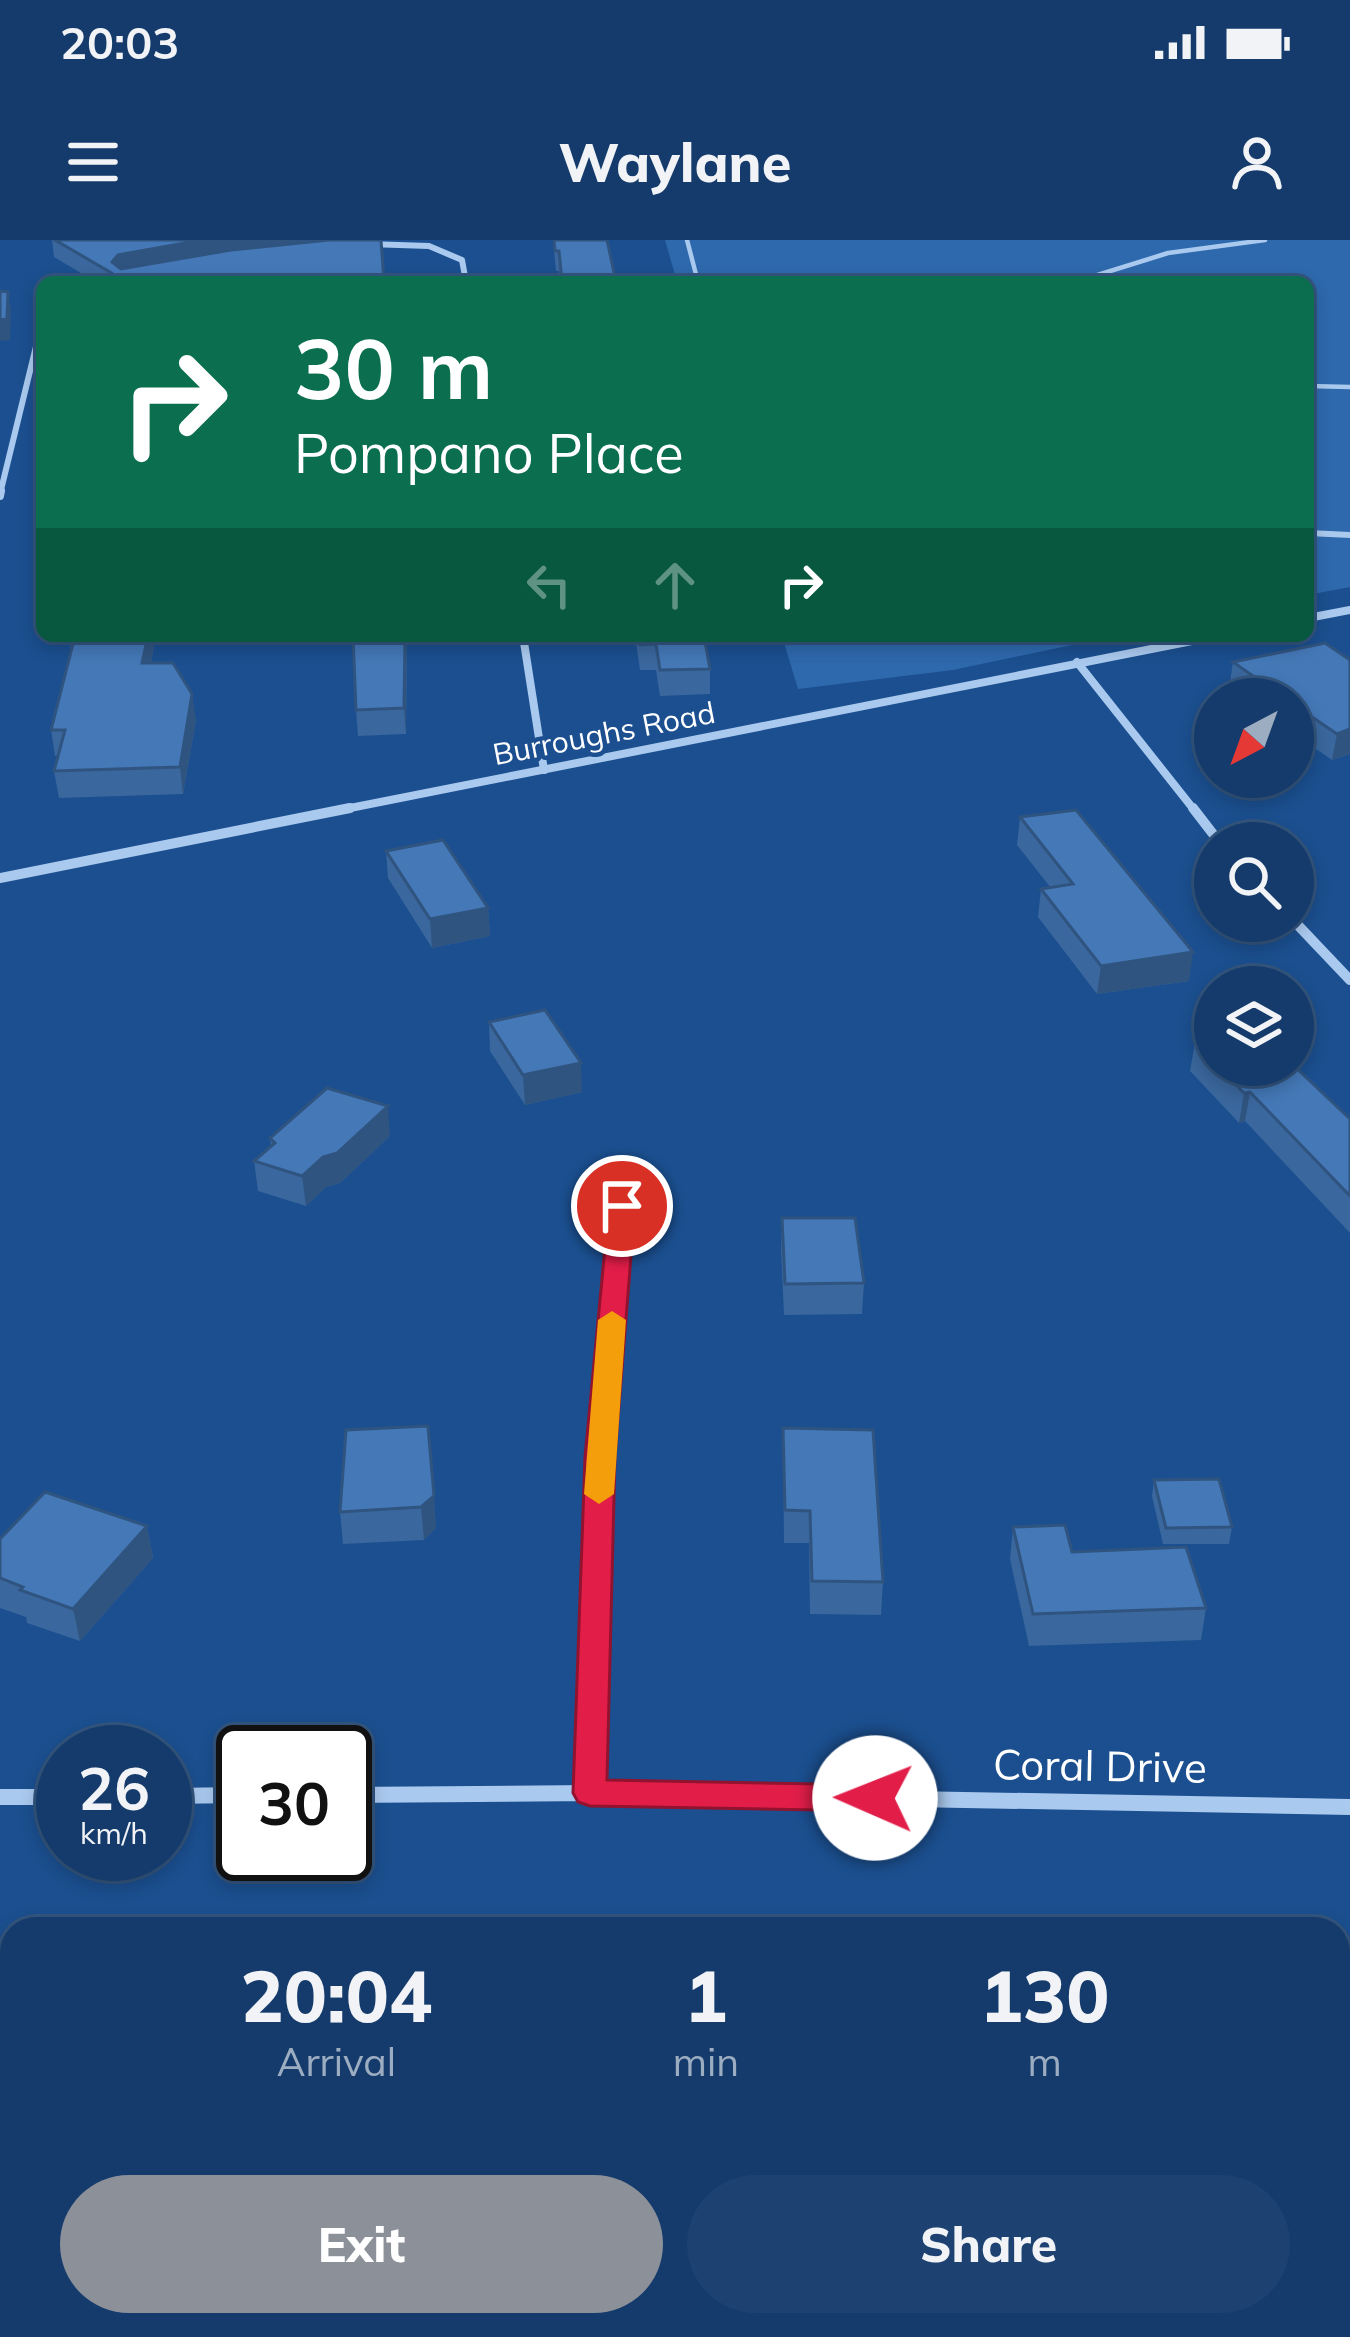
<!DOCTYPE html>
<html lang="en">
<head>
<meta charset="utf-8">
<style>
	:root { --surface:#143b6b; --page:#1d4271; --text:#f1f3f6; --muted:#9dadc1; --line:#33557e; --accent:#8c9099 }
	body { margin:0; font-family:Mulish,sans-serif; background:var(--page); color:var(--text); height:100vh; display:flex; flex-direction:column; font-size:45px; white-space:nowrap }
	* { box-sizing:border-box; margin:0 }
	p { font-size:39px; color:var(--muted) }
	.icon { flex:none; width:66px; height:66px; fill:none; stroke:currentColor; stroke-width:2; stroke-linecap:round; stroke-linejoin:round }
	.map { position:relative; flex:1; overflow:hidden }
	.side { position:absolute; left:0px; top:1677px; width:1350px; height:420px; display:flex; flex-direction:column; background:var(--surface); border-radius:36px 36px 0 0; box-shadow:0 6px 18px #0003,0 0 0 3px var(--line) }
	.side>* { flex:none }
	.guide { position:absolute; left:36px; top:36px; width:1278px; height:366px; border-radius:18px; box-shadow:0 6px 18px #0003,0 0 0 3px var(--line); background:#0b6e4f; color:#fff; overflow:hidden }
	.needle { width:78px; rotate:221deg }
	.buttons { position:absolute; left:1194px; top:438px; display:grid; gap:24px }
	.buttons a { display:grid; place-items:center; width:120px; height:120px; border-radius:50%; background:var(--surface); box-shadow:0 6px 18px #0003,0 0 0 3px var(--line); font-size:60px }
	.speed { position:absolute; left:36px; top:1485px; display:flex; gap:24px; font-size:60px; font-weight:700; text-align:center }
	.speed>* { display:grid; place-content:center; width:156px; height:156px; border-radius:50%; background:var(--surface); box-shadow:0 6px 18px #0003,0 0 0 3px var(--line); line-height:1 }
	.speed small { font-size:30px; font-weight:400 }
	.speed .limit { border:6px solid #111; border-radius:18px; background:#fff; color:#111 }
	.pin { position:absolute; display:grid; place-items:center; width:102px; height:102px; color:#fff; margin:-51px; border:6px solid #fff; border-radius:50%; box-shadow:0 3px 12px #0007 }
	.me { position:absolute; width:132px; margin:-66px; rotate:271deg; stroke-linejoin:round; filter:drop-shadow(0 0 9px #0008) }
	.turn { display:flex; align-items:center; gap:42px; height:252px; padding:0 60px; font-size:54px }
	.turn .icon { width:156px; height:156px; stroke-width:2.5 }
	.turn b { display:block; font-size:84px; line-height:102px }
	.lanes { display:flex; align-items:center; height:114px; padding:0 60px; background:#0003; justify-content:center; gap:60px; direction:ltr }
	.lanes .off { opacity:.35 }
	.eta { display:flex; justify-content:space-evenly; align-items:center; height:204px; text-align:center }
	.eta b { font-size:72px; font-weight:800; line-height:84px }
	.primary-button { display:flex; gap:24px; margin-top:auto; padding:24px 60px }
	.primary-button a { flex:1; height:138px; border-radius:72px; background:var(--accent); color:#fff; font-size:48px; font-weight:800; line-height:138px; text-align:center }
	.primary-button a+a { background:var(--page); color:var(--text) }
	.status { display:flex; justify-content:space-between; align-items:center; height:84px; padding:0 60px; background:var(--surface); direction:ltr }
	.status svg { height:33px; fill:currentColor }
	header { display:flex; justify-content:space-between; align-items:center; height:156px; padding:0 60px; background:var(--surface); font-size:54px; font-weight:800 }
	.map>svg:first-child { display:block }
	.green { fill:#2e69ad }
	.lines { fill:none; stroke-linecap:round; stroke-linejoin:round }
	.lane-far1 { stroke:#a9c9ee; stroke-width:4.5 }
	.lane { stroke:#a9c9ee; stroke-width:6 }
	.street-far4 { stroke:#a9c9ee; stroke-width:6 }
	.street-far3 { stroke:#a9c9ee; stroke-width:8 }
	.street-far2 { stroke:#a9c9ee; stroke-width:10 }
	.street-far1 { stroke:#a9c9ee; stroke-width:14 }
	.street { stroke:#a9c9ee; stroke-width:16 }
	.wall { fill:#3a679d }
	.shaded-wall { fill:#305480 }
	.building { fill:#4478b7; stroke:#305480; stroke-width:3 }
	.route { fill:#e11d48; stroke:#92132f; stroke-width:3 }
	.slow { fill:#f59e0b }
	.labels { text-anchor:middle; stroke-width:9; stroke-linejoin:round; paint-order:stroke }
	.far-street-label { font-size:30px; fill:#fff; stroke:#1b4f8f }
	.near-street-label { font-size:42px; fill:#fff; stroke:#1b4f8f }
</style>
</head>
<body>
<div class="status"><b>20:03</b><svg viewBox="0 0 49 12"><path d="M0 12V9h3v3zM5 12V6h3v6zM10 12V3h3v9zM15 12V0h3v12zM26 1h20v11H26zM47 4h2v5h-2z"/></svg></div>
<header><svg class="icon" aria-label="menu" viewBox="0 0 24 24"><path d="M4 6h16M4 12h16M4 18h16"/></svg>Waylane<svg class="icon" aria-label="person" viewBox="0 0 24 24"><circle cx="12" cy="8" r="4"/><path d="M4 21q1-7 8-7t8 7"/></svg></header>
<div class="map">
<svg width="1350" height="2097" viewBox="0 0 1350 2097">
	<rect width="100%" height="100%" fill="#1b4f8f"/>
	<!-- green -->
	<g class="green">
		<polygon points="665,0 1350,0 1350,347 1308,355 1308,42 677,42"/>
		<polygon points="782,396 1115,396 953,430 798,449"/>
	</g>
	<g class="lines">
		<!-- lane-far1 -->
		<g class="lane-far1">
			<polyline points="687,0 698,42"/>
			<polyline points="1075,42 1168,13 1265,0"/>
			<polyline points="1308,146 1350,147"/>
		</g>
		<!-- lane -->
		<polyline class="lane" points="1308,293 1350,295"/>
		<!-- street-far4 -->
		<g class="street-far4">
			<polyline points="368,4 429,6 462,20 466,42"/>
			<polyline points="0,254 42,82"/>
		</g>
		<!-- street-far3 -->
		<g class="street-far3">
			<polyline points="0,256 1,251"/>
			<polyline points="1308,378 1350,370"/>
			<polyline points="523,396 544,530"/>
			<polyline points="1077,422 1195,571"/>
			<polyline points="335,571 1217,396"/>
		</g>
		<!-- street-far2 -->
		<g class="street-far2">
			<polyline points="1193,568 1220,603"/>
			<polyline points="0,638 350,568"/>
			<polyline points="1293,680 1350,740"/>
		</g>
		<!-- street-far1 -->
		<polyline class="street-far1" points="592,1470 600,1217 622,967"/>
		<!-- street -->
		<g class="street">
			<polyline points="590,1553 593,1467"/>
			<polyline points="345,1555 590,1553 1350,1567"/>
			<polyline points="165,1556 243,1555"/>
			<polyline points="0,1557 63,1557"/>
		</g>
	</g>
	<!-- wall -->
	<g class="wall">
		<polygon points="52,0 381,0 384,42 96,42 54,17"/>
		<polygon points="553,0 607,0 616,42 560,42 559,31 556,31"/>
		<polygon points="69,396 156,396 151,423 196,480 183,554 59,558 54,531 58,516 55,516 51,490 71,412"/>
		<polygon points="407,396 406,494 358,496 356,470"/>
		<polygon points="635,396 704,396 710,429 710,454 660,456 656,430 640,430"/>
		<polygon points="1350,420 1350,514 1332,520 1293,493 1293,459 1245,459 1229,448 1233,422"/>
		<polygon points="1020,577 1189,741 1097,754 1038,677 1041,649 1051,648 1017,605"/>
		<polygon points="386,611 488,668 490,696 432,708 388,638"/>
		<polygon points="489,782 582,852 525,865 490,811"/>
		<polygon points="1215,798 1215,825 1293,825 1350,879 1350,993 1245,881 1239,883 1190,831 1195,802"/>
		<polygon points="390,896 340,943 326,947 306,966 258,951 254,921 271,906 270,898"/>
		<polygon points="782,978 864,1043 862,1074 784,1075 781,1009"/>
		<polygon points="428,1186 436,1288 424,1300 343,1304 340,1272"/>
		<polygon points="783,1188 883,1342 881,1375 810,1374 809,1303 784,1303"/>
		<polygon points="1154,1240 1232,1287 1229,1304 1163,1304 1152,1256"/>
		<polygon points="147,1286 153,1318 80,1401 27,1383 26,1377 0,1368 0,1299"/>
		<polygon points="1013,1287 1206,1368 1201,1400 1029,1406 1010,1319"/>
	</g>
	<!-- shaded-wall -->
	<g class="shaded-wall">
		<polygon points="202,0 372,0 121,35 112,22 118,15"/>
		<polygon points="8,52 11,72 10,100 0,101 0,80"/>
		<polygon points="148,396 156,396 146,449 142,423"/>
		<polygon points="405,396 407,396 406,494 404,468"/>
		<polygon points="192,454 196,480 183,554 180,527"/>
		<polygon points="1350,489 1350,514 1332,520 1337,494"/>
		<polygon points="488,668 490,696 432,708 430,679"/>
		<polygon points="1193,712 1189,741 1097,754 1101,726"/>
		<polygon points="581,823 582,852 525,865 523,835"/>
		<polygon points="1250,852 1245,881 1239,883 1244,853"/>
		<polygon points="388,866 390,896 340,943 326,947 306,966 302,936"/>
		<polygon points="434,1256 436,1288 424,1300 421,1267"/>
		<polygon points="147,1286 153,1318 80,1401 73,1369"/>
	</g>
	<!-- building -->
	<g class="building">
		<polygon points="55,0 202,0 118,15 112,22 121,29 231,10 329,0 381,0 384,42 127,42"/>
		<polygon points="554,0 607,0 616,42 562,42 559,11 555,11"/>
		<polygon points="0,51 8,52 7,79 0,80"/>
		<polygon points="75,396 148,396 142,423 173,423 192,454 180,527 54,531 65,490 51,490"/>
		<polygon points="353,396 405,396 404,468 356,470"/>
		<polygon points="638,396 704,396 710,429 660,430 656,404 640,405"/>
		<polygon points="1325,403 1350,420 1350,489 1337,494 1293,464 1293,459 1286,459 1233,422"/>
		<polygon points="1076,570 1193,712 1101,726 1041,649 1073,644 1020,577"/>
		<polygon points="443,600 488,668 430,679 386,611"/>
		<polygon points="545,770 581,823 523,835 489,782"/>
		<polygon points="1215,798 1215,823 1195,802"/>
		<polygon points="1217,825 1293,825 1350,879 1350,956 1250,852 1244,853"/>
		<polygon points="327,848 388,866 337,913 323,917 302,936 254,921 275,903 270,898"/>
		<polygon points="782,978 855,978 864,1043 785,1044"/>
		<polygon points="428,1186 434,1256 421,1267 340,1272 346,1190"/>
		<polygon points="783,1188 873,1190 883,1342 812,1341 810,1271 785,1270"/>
		<polygon points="1219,1239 1232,1287 1166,1288 1154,1240"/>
		<polygon points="45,1252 147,1286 73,1369 20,1350 23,1347 0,1338 0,1299"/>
		<polygon points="1065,1285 1072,1312 1186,1307 1206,1368 1033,1374 1013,1287"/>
	</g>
	<!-- route -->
	<polygon class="route" points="622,958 635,966 615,1217 607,1540 875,1545 887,1549 892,1558 887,1567 875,1571 590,1566 578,1562 573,1553 585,1217 609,966"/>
	<!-- slow -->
	<polygon class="slow" points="612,1071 626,1080 614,1254 599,1264 584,1254 598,1080"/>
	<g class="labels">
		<!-- far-street labels -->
		<g class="far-street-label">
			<text transform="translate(604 494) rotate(-11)" y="10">Burroughs Road</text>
		</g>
		<!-- near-street labels -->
		<g class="near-street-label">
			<text transform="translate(1100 1526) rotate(1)" y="15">Coral Drive</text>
		</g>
	</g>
</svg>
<div class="buttons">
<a><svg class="needle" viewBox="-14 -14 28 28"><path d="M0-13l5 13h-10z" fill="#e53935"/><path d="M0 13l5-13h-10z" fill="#9dadc1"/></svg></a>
<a><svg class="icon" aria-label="search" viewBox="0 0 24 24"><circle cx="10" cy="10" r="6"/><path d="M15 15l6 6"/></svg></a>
<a><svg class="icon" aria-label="layers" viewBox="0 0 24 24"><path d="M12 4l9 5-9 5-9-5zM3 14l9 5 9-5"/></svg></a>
</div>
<div class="speed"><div>26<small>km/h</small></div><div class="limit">30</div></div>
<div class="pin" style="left:622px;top:966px;background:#d93025"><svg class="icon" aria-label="arrive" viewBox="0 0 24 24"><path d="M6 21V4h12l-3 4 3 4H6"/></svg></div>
<svg class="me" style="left:875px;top:1558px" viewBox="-20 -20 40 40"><circle r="19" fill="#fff"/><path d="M0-13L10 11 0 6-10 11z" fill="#e11d48"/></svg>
<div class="guide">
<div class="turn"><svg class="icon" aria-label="right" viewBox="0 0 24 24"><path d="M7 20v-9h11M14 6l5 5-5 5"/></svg><div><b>30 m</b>Pompano Place</div></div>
<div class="lanes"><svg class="icon off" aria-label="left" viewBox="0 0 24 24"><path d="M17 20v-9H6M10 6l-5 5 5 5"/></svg><svg class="icon off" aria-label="ahead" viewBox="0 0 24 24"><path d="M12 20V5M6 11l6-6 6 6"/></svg><svg class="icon" aria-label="right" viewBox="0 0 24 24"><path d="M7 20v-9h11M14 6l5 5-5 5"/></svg></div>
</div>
<section class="side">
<div class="eta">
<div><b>20:04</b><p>Arrival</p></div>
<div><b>1</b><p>min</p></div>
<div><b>130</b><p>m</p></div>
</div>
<div class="primary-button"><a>Exit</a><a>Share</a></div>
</section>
</div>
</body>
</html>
